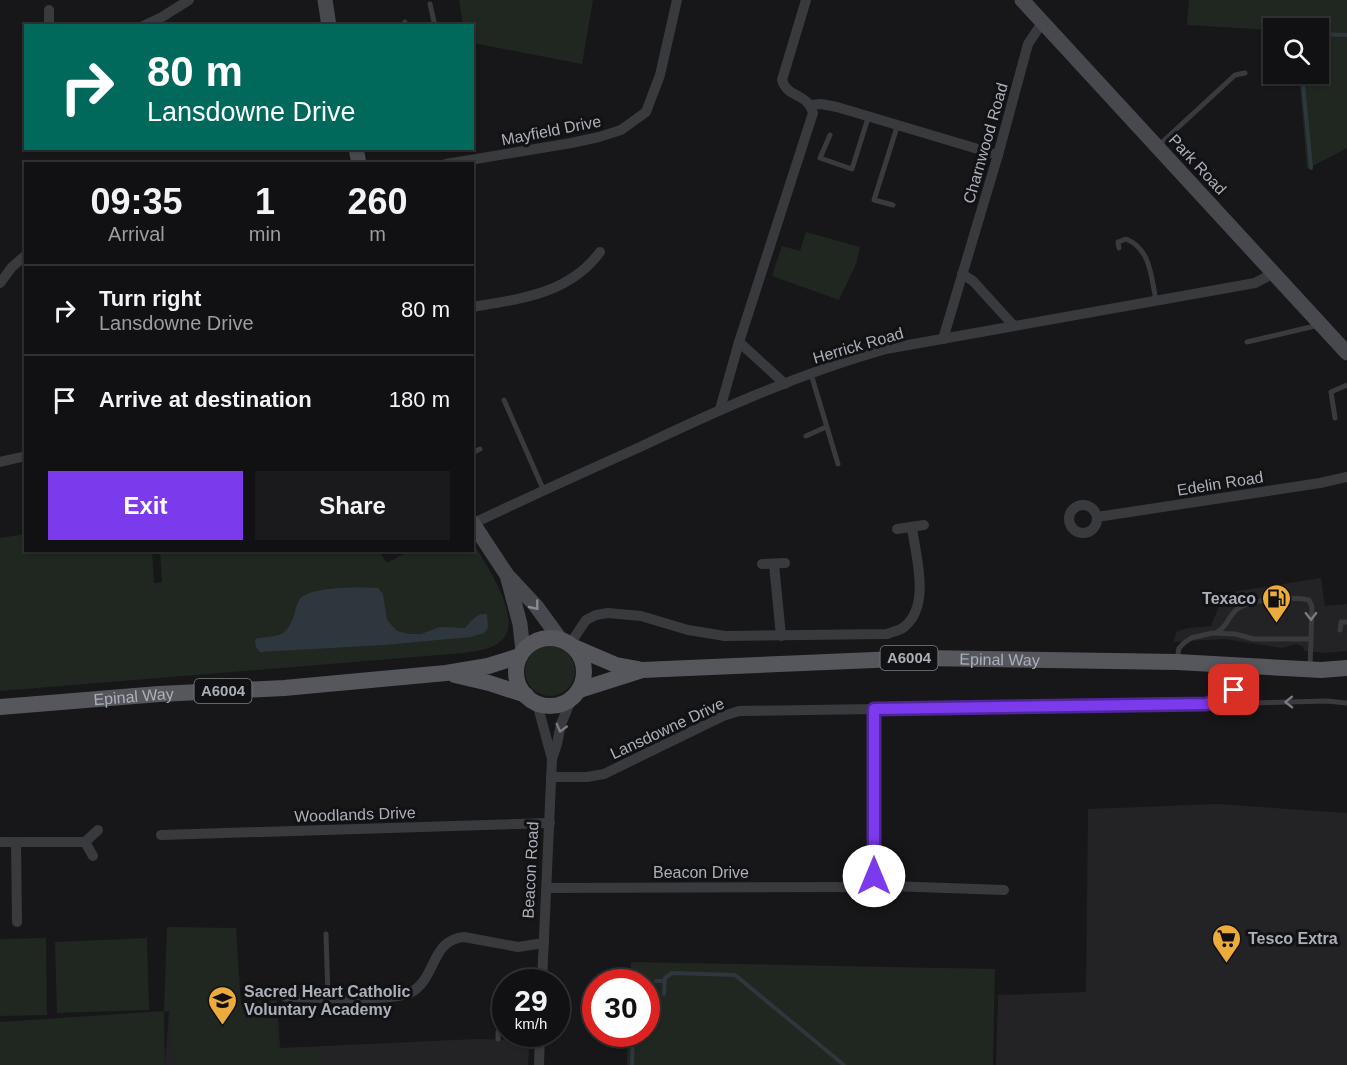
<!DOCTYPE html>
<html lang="en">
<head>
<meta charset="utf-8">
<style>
	:root { --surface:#111113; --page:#1a1a1c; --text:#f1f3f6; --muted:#9c9da0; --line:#303133; --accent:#7c3aed }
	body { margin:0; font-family:Helvetica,sans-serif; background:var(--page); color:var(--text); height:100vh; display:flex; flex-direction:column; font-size:22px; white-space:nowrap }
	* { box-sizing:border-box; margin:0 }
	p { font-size:20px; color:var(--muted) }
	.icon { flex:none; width:33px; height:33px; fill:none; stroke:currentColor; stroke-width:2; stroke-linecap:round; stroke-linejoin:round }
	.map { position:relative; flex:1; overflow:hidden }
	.drawer { position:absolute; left:24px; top:162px; width:450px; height:390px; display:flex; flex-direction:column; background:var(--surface); border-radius:0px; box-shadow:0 2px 4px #0004,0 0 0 2px var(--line) }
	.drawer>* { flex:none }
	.top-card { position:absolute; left:24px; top:24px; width:450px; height:126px; border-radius:0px; box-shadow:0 2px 4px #0004,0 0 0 2px var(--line); background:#00695c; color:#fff; overflow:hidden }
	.tools { position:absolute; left:1263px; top:18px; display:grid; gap:12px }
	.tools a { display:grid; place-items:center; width:66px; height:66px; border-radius:0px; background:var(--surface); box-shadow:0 2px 4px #0004,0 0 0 2px var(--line); font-size:30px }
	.speed { position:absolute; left:492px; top:969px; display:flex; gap:12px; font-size:30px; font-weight:700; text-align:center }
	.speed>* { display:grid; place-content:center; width:78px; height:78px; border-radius:50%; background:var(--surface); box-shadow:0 2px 4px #0004,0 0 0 2px var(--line); line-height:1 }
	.speed small { font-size:15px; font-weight:400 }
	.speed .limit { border:9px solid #d22; background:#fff; color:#111 }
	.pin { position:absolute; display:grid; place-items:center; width:51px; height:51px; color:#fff; margin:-26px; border-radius:12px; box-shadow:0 3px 9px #0006 }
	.me { position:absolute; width:66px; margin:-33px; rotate:0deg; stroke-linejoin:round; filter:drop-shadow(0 0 4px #0008) }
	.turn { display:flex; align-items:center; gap:21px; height:126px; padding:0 24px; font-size:27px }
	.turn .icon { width:78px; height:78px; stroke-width:2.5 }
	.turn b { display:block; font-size:42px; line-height:51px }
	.eta { display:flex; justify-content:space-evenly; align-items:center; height:102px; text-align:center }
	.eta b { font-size:36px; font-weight:700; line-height:42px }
	.cta { display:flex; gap:12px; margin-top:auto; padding:12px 24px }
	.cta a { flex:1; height:69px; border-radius:0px; background:var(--accent); color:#fff; font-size:24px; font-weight:700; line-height:69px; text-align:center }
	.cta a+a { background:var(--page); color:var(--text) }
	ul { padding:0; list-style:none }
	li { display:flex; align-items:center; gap:18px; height:90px; padding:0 24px; border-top:2px solid var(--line) }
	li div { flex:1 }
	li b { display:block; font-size:22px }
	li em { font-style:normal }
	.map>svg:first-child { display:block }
	.built { fill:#232326 }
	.green { fill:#1f2720 }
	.water { fill:#2e373d }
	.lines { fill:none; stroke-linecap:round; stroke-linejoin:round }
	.stream { stroke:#2e373d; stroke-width:4 }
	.lane { stroke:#383a3e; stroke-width:5 }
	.street { stroke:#383a3e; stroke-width:10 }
	.secondary { stroke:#47494e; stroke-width:15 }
	.primary { stroke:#55575d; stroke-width:16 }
	.oneway { stroke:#878b94 }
	.oneway2 { stroke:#777a82 }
	.route-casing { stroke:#51269a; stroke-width:15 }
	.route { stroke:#7c3aed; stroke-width:10 }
	.labels { text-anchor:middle; stroke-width:6; stroke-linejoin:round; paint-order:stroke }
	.shield { fill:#121214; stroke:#7c8088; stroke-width:1.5 }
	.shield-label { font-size:15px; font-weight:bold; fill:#aaafb9 }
	.street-label { font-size:16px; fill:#aaafb9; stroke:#121214 }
	.poi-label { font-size:16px; font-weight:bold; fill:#aaafb9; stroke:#121214; text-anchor:start }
</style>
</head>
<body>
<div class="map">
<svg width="1347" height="1065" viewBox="0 0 1347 1065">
	<rect width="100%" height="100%" fill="#171719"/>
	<!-- built -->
	<g class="built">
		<polygon points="1321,578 1325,606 1347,604 1347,651 1325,653 1304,651 1303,647 1297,644 1282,648 1224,639 1173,642 1177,631 1189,628 1211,626 1220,604 1232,592"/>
		<polygon points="1218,804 1347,813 1347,1065 996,1065 998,995 1086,992 1088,809"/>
		<polygon points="277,1000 280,1048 476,1039 523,1040 529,1046 528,1065 165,1065 169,1010"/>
	</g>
	<!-- green -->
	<g class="green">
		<polygon points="459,0 593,0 582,64 473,43 472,26 463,25"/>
		<polygon points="1189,0 1347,0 1347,148 1307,169 1299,74 1318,74 1318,28 1273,30 1187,25"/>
		<polygon points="806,232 860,247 856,264 839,300 772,276 782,246 800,251"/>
		<path d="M 25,534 L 26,550 L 152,551 L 154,583 L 162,582 L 160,551 L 379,551 L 387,563 L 409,551 L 472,550 L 473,543 C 485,563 524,619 502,640 C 492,650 476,651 463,653 L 0,691 L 0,538 Z"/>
		<circle cx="550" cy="671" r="25"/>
		<polygon points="167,927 236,928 241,1005 275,1003 277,1048 321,1047 321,1065 174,1065 170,1011 164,1012 165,1065 0,1065 0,1022 164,1011"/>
		<polygon points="46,938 47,1015 0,1016 0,939"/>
		<polygon points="147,938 149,1010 57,1013 55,942"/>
		<polygon points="631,962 995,969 993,1065 627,1065 628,1034 646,1034 646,982 630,982"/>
	</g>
	<!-- water -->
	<path class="water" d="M 378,588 L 383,594 L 387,620 L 397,631 L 409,634 L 421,634 L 440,627 L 465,628 C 472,621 475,613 487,614 L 488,628 L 484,633 L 471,637 L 384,645 L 260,652 L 256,647 L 255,641 L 257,638 C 279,636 288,637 295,612 C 296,609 297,602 300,599 C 309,586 363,587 378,588 Z"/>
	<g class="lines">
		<!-- stream -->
		<g class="stream">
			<polyline points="1318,34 1347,35"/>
			<polyline points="1302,74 1311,168"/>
			<polyline points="656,981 664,981"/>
			<polyline points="637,982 642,981"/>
			<polyline points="664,994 665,978 672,973 735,975 844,1065"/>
			<polyline points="632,1065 633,1034"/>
		</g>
		<!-- lane -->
		<g class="lane">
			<polyline points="430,4 435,26"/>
			<polyline points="405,22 406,26"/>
			<polyline points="459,26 460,25"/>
			<polyline points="830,135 820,158 852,169 868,118"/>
			<polyline points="1158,146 1235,75 1245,73"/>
			<polyline points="893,205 874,200 897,127"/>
			<path d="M 1119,248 L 1118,242 L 1126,239 C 1151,249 1151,277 1156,300"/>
			<polyline points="1247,342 1319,325"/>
			<polyline points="811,374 838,464"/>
			<polyline points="504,400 544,491"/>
			<polyline points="1335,418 1331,392 1347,385"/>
			<polyline points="806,436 826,427"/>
			<polyline points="472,453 480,449"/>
			<polyline points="1340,630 1341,622 1347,622"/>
			<path d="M 1217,632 C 1226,628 1228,618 1235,611 C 1246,599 1294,596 1309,600 L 1312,607 L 1311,639"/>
			<polyline points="1177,660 1179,648 1184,643 1191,638 1212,633 1235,634 1254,639 1311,639 1310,666"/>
			<polyline points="1234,690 1245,700 1253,703 1327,701 1347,703"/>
			<polyline points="326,934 328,997"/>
			<polyline points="498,1039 498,1032 506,1030"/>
		</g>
		<!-- street -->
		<g class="street">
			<polyline points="49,26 49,10"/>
			<polyline points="143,26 162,17 189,0"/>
			<polyline points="810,105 821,104 837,107 998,155"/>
			<polyline points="446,164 571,143 599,137 621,130 646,112 660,75 677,0"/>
			<polyline points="962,274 973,281 1014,326"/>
			<polyline points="0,283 12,267 26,255"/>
			<path d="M 472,307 C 520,299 569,294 600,252"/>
			<polyline points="943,339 998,155 1028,44 1042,23"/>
			<polyline points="739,342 785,384"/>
			<path d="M 720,409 L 739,342 L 813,113 C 808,93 787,98 782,80 L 806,0"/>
			<polyline points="0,462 26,456"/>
			<circle cx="1083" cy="519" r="14"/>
			<polyline points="1097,517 1320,483 1347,477"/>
			<path d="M 474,523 C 529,497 584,472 640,447 C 720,409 801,373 886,349 L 1255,283 L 1274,273"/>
			<polyline points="897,529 924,525"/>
			<polyline points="762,564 785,563"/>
			<polyline points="774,564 781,636"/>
			<path d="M 570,644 L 586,620 L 596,615 L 608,613 L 641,616 L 688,630 L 725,636 L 887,634 C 892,632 899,631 904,627 C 931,606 916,557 912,528"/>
			<polyline points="537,703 552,759 542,982"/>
			<polyline points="552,759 557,744 561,724 572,698"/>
			<polyline points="551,777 587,777 604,774 723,716 739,711 1206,704 1220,700 1234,690 1234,665"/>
			<polyline points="161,835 550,823"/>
			<polyline points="0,842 85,842 98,830"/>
			<polyline points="16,842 17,922"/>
			<polyline points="85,842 93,856"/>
			<path d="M 866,876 C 876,876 884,876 889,886 C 884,898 874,900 862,897 L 854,887 L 858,881 Z"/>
			<polyline points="874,876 874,709"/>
			<polyline points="889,886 1004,890"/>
			<polyline points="547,888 854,887"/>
			<path d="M 286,997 C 309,997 394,1002 410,993 C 437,979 430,940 464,937 L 518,947 L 544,943"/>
			<polyline points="539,1065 540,1034"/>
		</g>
		<!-- secondary -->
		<g class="secondary">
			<polyline points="325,0 329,26"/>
			<polyline points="1022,0 1347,353"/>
			<polyline points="356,148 359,164"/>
			<polyline points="472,522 507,575 520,624 523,651"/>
			<polyline points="509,577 536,606 560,639"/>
		</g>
		<!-- primary -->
		<g class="primary">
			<circle cx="550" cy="672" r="34"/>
			<polyline points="574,647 616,665 638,669"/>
			<polyline points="455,675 489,683 526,695"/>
			<path id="s1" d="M 579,690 L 642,670 L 921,658 L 1177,662 L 1321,670 L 1347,668"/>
			<path id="s2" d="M 0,707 L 159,694 L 284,688 L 446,673 L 488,666 L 520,656"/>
		</g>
	</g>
	<!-- one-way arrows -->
	<defs><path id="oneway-chevron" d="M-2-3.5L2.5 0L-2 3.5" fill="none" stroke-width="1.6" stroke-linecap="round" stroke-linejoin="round" transform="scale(1.5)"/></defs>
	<use class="oneway" href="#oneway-chevron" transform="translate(535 606) rotate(51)"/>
	<g class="oneway2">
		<use href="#oneway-chevron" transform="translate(1311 616) rotate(89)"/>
		<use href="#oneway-chevron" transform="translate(1289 702) rotate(179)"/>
		<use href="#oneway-chevron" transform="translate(561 728) rotate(105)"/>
	</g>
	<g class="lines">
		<defs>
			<polyline id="route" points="874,876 874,709 1206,704 1220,699 1234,690"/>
		</defs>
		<!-- route casing -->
		<use href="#route" class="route-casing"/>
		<!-- route -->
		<use href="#route" class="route"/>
	</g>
	<!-- icons -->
	<defs>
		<symbol id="fuel-pin" viewBox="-11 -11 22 30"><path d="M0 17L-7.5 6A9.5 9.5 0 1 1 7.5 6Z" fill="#ebac3d" stroke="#121214"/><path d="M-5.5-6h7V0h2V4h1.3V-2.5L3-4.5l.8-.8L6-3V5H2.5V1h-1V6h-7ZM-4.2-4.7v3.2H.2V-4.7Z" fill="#111"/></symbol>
		<symbol id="supermarket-pin" viewBox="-11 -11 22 30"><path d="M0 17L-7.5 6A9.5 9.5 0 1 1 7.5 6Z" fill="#ebac3d" stroke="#121214"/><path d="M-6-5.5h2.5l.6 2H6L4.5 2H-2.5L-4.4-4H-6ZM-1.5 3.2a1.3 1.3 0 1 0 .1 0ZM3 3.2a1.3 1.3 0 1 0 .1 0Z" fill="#111"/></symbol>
		<symbol id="school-pin" viewBox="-11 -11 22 30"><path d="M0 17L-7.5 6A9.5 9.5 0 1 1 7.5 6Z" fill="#ebac3d" stroke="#121214"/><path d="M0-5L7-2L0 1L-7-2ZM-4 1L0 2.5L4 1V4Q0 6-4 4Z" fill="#111"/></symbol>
	</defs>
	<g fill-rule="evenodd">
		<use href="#fuel-pin" x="1260" y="582" width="33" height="45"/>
		<use href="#supermarket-pin" x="1210" y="922" width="33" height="45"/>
		<use href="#school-pin" x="206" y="984" width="33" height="45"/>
	</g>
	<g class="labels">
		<!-- shield labels -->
		<g class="shield">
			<rect x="880.5" y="646" width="57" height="24" rx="4.5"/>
			<rect x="194.5" y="679" width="57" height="24" rx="4.5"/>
		</g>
		<g class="shield-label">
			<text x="909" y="663">A6004</text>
			<text x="223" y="696">A6004</text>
		</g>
		<!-- street labels -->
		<g class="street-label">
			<text transform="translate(551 130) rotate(-11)" y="6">Mayfield Drive</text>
			<text transform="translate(985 143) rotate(-74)" y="6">Charnwood Road</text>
			<text transform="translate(1198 164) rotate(47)" y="6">Park Road</text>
			<text transform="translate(858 345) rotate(-16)" y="6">Herrick Road</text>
			<text transform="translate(1220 483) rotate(-9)" y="6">Edelin Road</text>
			<text dy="6" stroke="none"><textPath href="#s1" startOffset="424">Epinal Way</textPath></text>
			<text dy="6" stroke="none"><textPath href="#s2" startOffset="134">Epinal Way</textPath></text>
			<text transform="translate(667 728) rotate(-25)" y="6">Lansdowne Drive</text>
			<text transform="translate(355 814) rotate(-2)" y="6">Woodlands Drive</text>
			<text transform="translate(530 870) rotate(-87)" y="6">Beacon Road</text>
			<text x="701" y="878">Beacon Drive</text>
		</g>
		<!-- poi labels -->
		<g class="poi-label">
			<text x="1256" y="604" text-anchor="end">Texaco</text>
			<text x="1248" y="944">Tesco Extra</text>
			<text x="244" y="997">Sacred Heart Catholic<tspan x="244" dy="18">Voluntary Academy</tspan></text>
		</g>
	</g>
</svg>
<div class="tools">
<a><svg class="icon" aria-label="search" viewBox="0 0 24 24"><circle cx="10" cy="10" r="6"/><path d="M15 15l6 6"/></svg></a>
</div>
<div class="speed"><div>29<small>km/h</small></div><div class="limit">30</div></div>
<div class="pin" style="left:1234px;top:690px;background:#d93025"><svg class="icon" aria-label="arrive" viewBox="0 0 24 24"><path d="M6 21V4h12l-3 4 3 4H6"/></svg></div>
<svg class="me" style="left:874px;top:876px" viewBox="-20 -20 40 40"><circle r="19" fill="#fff"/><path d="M0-13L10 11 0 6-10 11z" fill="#7c3aed"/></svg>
<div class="top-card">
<div class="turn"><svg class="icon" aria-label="right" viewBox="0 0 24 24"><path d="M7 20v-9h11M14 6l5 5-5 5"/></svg><div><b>80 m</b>Lansdowne Drive</div></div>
</div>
<section class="drawer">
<div class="eta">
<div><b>09:35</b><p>Arrival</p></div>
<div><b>1</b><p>min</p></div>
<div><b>260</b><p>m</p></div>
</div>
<ul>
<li><svg class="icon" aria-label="right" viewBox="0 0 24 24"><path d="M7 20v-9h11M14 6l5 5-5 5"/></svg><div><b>Turn right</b><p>Lansdowne Drive</p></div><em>80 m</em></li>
<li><svg class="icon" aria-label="arrive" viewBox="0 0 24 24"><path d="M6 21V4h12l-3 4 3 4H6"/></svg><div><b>Arrive at destination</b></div><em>180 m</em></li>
</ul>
<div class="cta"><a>Exit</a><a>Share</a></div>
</section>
</div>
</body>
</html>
